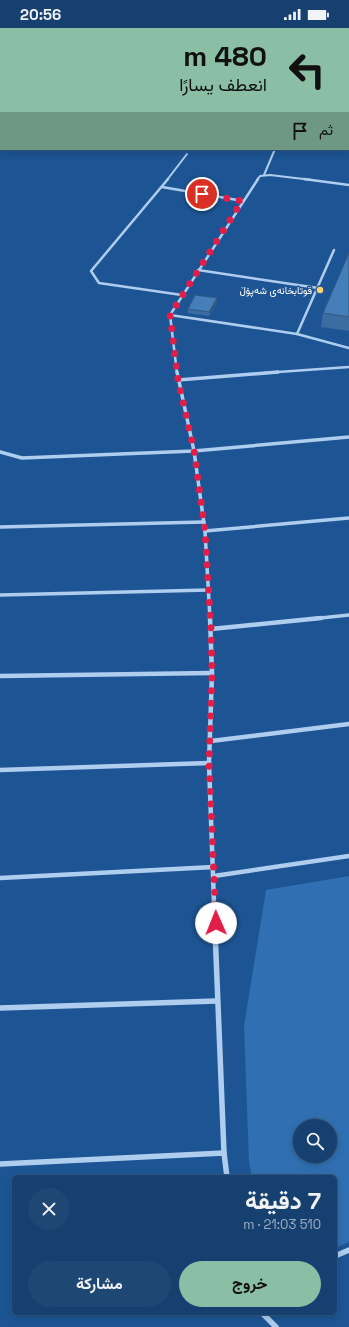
<!DOCTYPE html>
<html lang="ar">
<head>
<meta charset="utf-8">
<style>
	:root { --surface:#16406f; --page:#1f4774; --text:#f1f3f6; --muted:#9eafc3; --line:#355982; --accent:#8abfa5 }
	body { margin:0; font-family:"Space Grotesk",Vazirmatn,sans-serif; background:var(--page); color:var(--text); direction:rtl; height:100vh; display:flex; flex-direction:column; font-size:15px; white-space:nowrap }
	* { box-sizing:border-box; margin:0 }
	p { font-size:13px; color:var(--muted) }
	.icon { flex:none; width:22px; height:22px; fill:none; stroke:currentColor; stroke-width:2; stroke-linecap:round; stroke-linejoin:round }
	.map { position:relative; flex:1; overflow:hidden; direction:ltr }
	.panel { position:absolute; left:12px; top:1147px; width:325px; height:140px; display:flex; flex-direction:column; background:var(--surface); border-radius:6px; box-shadow:0 2px 10px #0003,0 0 0 1px var(--line); direction:rtl }
	.panel>* { flex:none }
	.hud { position:absolute; left:0px; top:0px; width:349px; height:122px; box-shadow:0 2px 10px #0003,0 0 0 1px var(--line); direction:rtl; background:#8abfa5; color:#111; overflow:hidden }
	.fabs { position:absolute; left:293px; top:1091px; display:grid; gap:8px }
	.fabs a { display:grid; place-items:center; width:44px; height:44px; border-radius:50%; background:var(--surface); box-shadow:0 2px 10px #0003,0 0 0 1px var(--line); font-size:20px }
	.pin { position:absolute; display:grid; place-items:center; width:34px; height:34px; color:#fff; margin:-17px; border:2px solid #fff; border-radius:50%; box-shadow:0 1px 4px #0007 }
	.me { position:absolute; width:44px; margin:-22px; rotate:359deg; stroke-linejoin:round; filter:drop-shadow(0 0 3px #0008) }
	.turn { display:flex; align-items:center; gap:14px; height:84px; padding:0 16px; font-size:18px }
	.turn .icon { width:52px; height:52px; stroke-width:2.5 }
	.turn b { display:block; font-size:28px; line-height:34px }
	.then { display:flex; align-items:center; height:38px; padding:0 16px; background:#0003; gap:8px; font-size:15px }
	.round { display:grid; place-items:center; flex:none; width:42px; height:42px; border-radius:21px; background:var(--page) }
	.overview { display:flex; align-items:center; justify-content:space-between; height:68px; padding:0 16px }
	h1 { font-size:24px; font-weight:700; line-height:30px }
	.primary-button { display:flex; gap:8px; margin-top:auto; padding:8px 16px }
	.primary-button a { flex:1; height:46px; border-radius:24px; background:var(--accent); color:#111; font-size:16px; font-weight:700; line-height:46px; text-align:center }
	.primary-button a+a { background:var(--page); color:var(--text) }
	.status { display:flex; justify-content:space-between; align-items:center; height:28px; padding:0 20px; background:var(--surface); direction:ltr }
	.status svg { height:11px; fill:currentColor }
	.map>svg:first-child { display:block }
	.green { fill:#3070b2; fill-rule:evenodd }
	.lines { fill:none; stroke-linecap:round; stroke-linejoin:round }
	.minor-far4 { stroke:#afceef; stroke-width:2 }
	.minor-far3 { stroke:#afceef; stroke-width:2.5 }
	.minor-far2 { stroke:#afceef; stroke-width:3.5 }
	.minor-far1 { stroke:#afceef; stroke-width:4.5 }
	.minor { stroke:#afceef; stroke-width:5.5 }
	.wall { fill:#3b6da0 }
	.shaded-wall { fill:#305982 }
	.building { fill:#457fba; stroke:#305982 }
	.route { stroke:#e11d48; stroke-width:7; stroke-dasharray:0 12.6 }
	.poi-dot { fill:#fecf6e; stroke:#1d5594; stroke-width:1.5 }
	.labels { text-anchor:middle; stroke-width:3; stroke-linejoin:round; paint-order:stroke }
	.far-poi-label { font-size:10px; fill:#fff; stroke:#1d5594; text-anchor:end }
</style>
</head>
<body>
<div class="status"><b>20:56</b><svg viewBox="0 0 49 12"><path d="M0 12V9h3v3zM5 12V6h3v6zM10 12V3h3v9zM15 12V0h3v12zM26 1h20v11H26zM47 4h2v5h-2z"/></svg></div>
<div class="map">
<svg width="349" height="1299" viewBox="0 0 349 1299">
	<rect width="100%" height="100%" fill="#1d5594"/>
	<!-- green -->
	<path class="green" d="M 349,848 L 349,1214 L 335,1220 L 335,1149 L 252,1149 L 249,1134 L 244,998 L 266,862 ZM 300,1098 L 330,1098 L 330,1128 L 300,1128 Z"/>
	<g class="lines">
		<!-- minor-far4 -->
		<g class="minor-far4">
			<polyline points="264,147 275,121"/>
			<polyline points="167,152 187,126"/>
			<polyline points="257,152 260,148 270,147 312,152"/>
		</g>
		<!-- minor-far3 -->
		<g class="minor-far3">
			<polyline points="168,151 91,243 99,255 182,267"/>
			<polyline points="304,151 349,157"/>
			<polyline points="162,159 243,173"/>
			<polyline points="198,242 318,260"/>
			<polyline points="170,287 297,306 349,320"/>
			<polyline points="297,306 334,222"/>
			<polyline points="177,345 170,287 258,151"/>
			<polyline points="264,345 349,339"/>
		</g>
		<!-- minor-far2 -->
		<g class="minor-far2">
			<polyline points="177,344 194,423 205,503 210,591"/>
			<polyline points="178,352 278,344"/>
			<polyline points="0,424 22,430 194,423 349,409"/>
			<polyline points="0,499 204,494"/>
			<polyline points="205,503 349,490"/>
			<polyline points="0,567 209,562"/>
			<polyline points="311,591 349,587"/>
		</g>
		<!-- minor-far1 -->
		<g class="minor-far1">
			<polyline points="210,590 212,645 209,735 215,903"/>
			<polyline points="211,601 321,590"/>
			<polyline points="0,648 212,645"/>
			<polyline points="211,713 349,696"/>
			<polyline points="0,742 209,735"/>
			<polyline points="214,848 349,828"/>
			<polyline points="0,850 214,839"/>
		</g>
		<!-- minor -->
		<g class="minor">
			<polyline points="215,902 224,1125 227,1149"/>
			<polyline points="0,980 217,973"/>
			<polyline points="0,1136 224,1125"/>
			<polyline points="335,1228 349,1222"/>
			<polyline points="262,1285 276,1299"/>
		</g>
	</g>
	<!-- wall -->
	<g class="wall">
		<polygon points="349,225 349,303 321,299 323,285"/>
		<polygon points="217,270 217,275 209,288 188,285 188,281"/>
	</g>
	<!-- shaded-wall -->
	<polygon class="shaded-wall" points="217,270 217,275 209,288 209,284"/>
	<!-- building -->
	<g class="building">
		<polygon points="349,225 349,289 323,285"/>
		<polygon points="195,267 217,270 209,284 188,281"/>
	</g>
	<g class="lines">
		<!-- route -->
		<polyline class="route" points="202,166 242,173 170,287 178,352 194,422 205,503 211,601 212,646 209,735 216,895"/>
	</g>
	<!-- markers -->
	<circle class="poi-dot" cx="320" cy="262" r="4"/>
	<g class="labels">
		<!-- far-poi labels -->
		<g class="far-poi-label">
			<text x="312" y="266">قوتابخانەی شەپۆڵ</text>
		</g>
	</g>
</svg>
<div class="fabs">
<a><svg class="icon" aria-label="search" viewBox="0 0 24 24"><circle cx="10" cy="10" r="6"/><path d="M15 15l6 6"/></svg></a>
</div>
<div class="pin" style="left:202px;top:166px;background:#d93025"><svg class="icon" aria-label="arrive" viewBox="0 0 24 24"><path d="M6 21V4h12l-3 4 3 4H6"/></svg></div>
<svg class="me" style="left:216px;top:895px" viewBox="-20 -20 40 40"><circle r="19" fill="#fff"/><path d="M0-13L10 11 0 6-10 11z" fill="#e11d48"/></svg>
<div class="hud">
<div class="turn"><svg class="icon" aria-label="left" viewBox="0 0 24 24"><path d="M17 20v-9H6M10 6l-5 5 5 5"/></svg><div><b>480 m</b>انعطف يسارًا</div></div>
<div class="then">ثم<svg class="icon" aria-label="arrive" viewBox="0 0 24 24"><path d="M6 21V4h12l-3 4 3 4H6"/></svg></div>
</div>
<section class="panel">
<div class="overview"><div><h1>7 دقيقة</h1><p>510 m · 21:03</p></div><a class="round"><svg class="icon" aria-label="close" viewBox="0 0 24 24"><path d="M6 6l12 12M18 6L6 18"/></svg></a></div>
<div class="primary-button"><a>خروج</a><a>مشاركة</a></div>
</section>
</div>
</body>
</html>
